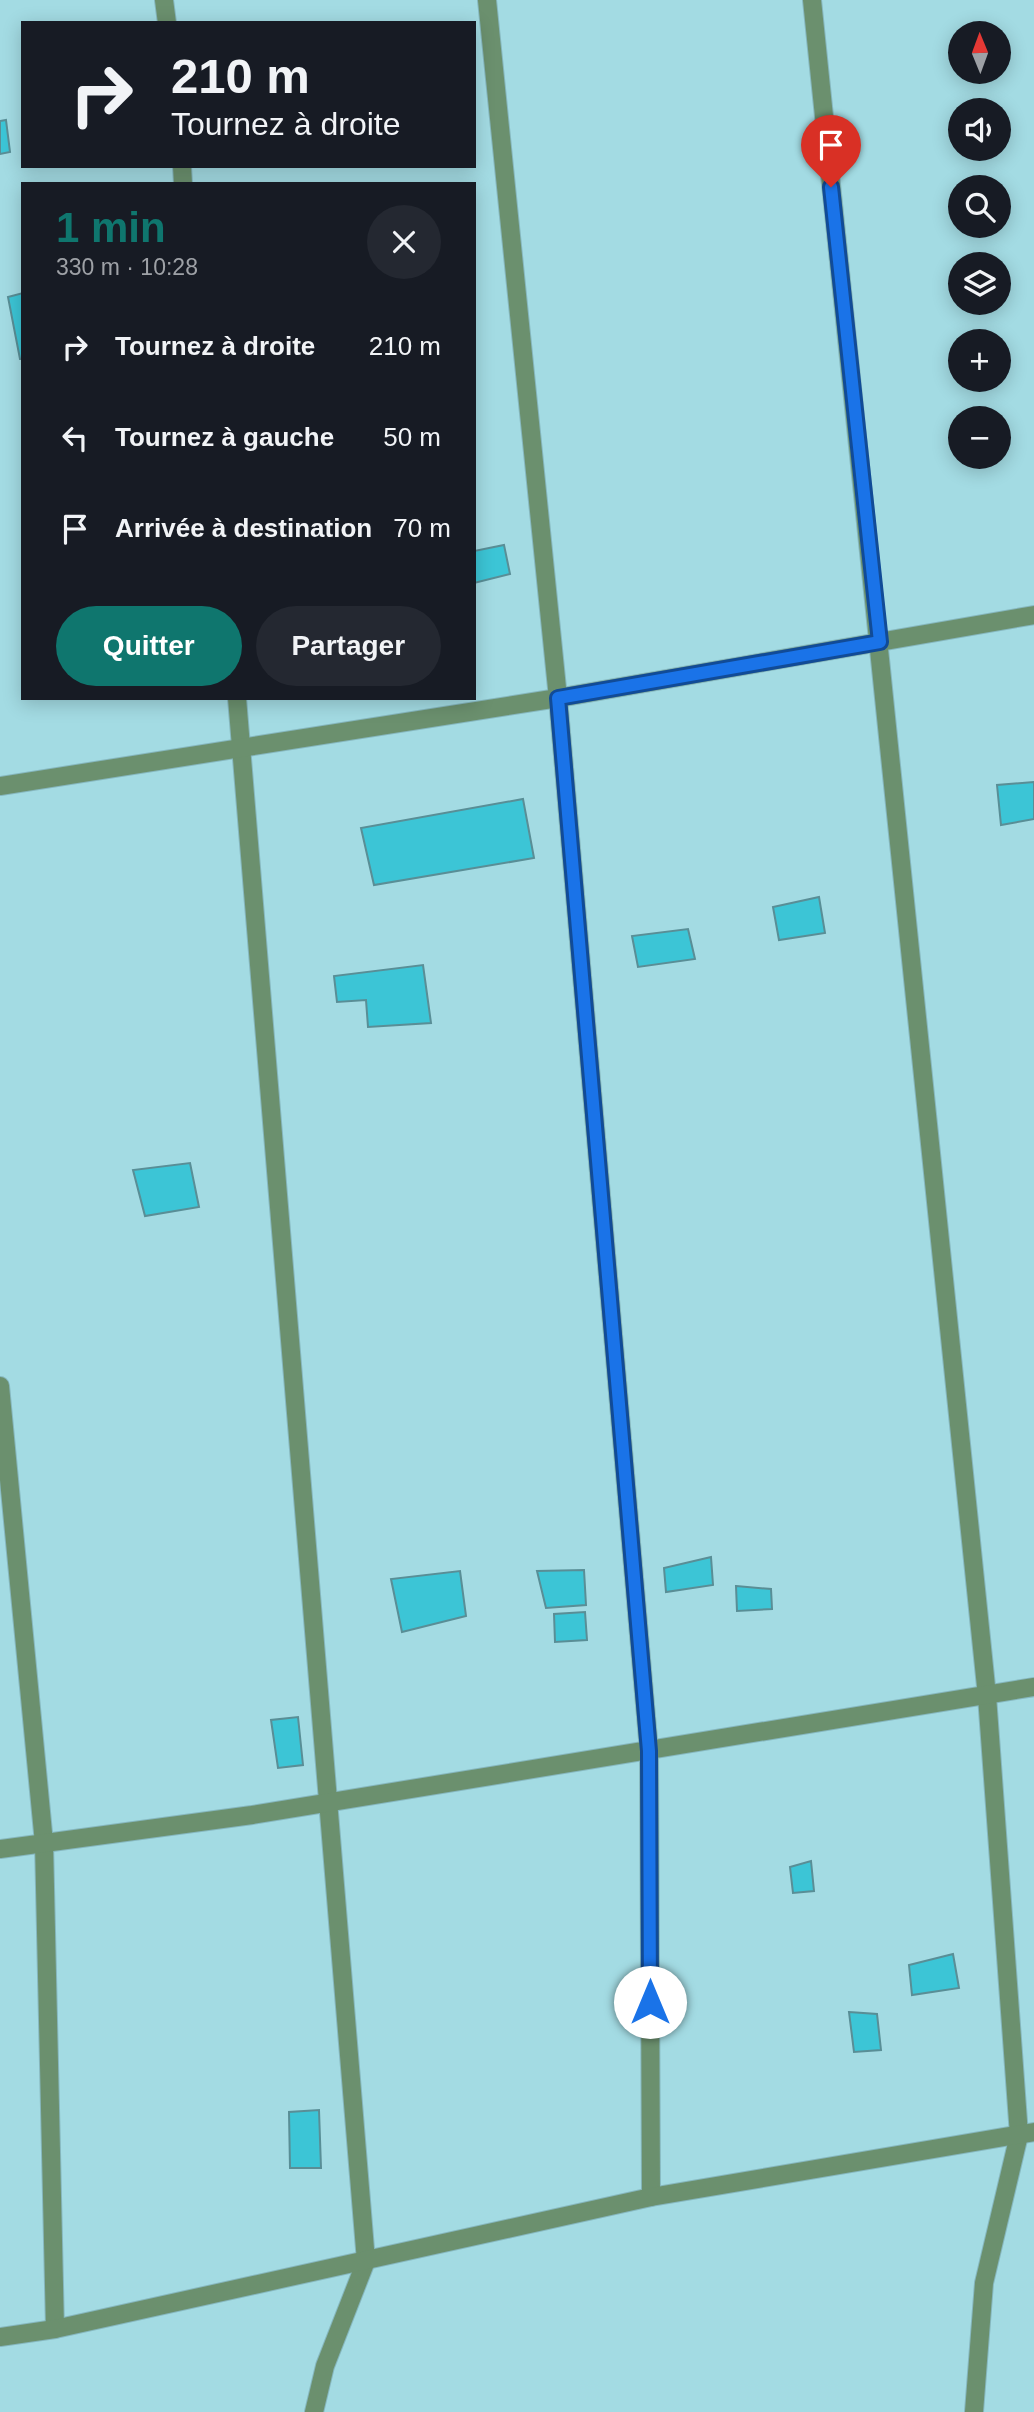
<!DOCTYPE html>
<html lang="fr">
<head>
<meta charset="utf-8">
<style>
	:root { --surface:#171b24; --page:#242831; --text:#f1f3f6; --muted:#9ea1a6; --accent:#0f766e }
	body { margin:0; font-family:Helvetica,sans-serif; background:var(--page); color:var(--text); height:100vh; display:flex; flex-direction:column; font-size:26px; white-space:nowrap }
	* { box-sizing:border-box; margin:0 }
	p { font-size:23px; color:var(--muted) }
	.icon { flex:none; width:38px; height:38px; fill:none; stroke:currentColor; stroke-width:2; stroke-linecap:round; stroke-linejoin:round }
	.map { position:relative; flex:1; overflow:hidden }
	.drawer { position:absolute; left:21px; top:182px; width:455px; height:518px; display:flex; flex-direction:column; background:var(--surface); border-radius:0px; box-shadow:0 4px 18px #0003 }
	.drawer>* { flex:none }
	.guide { position:absolute; left:21px; top:21px; width:455px; height:147px; border-radius:0px; box-shadow:0 4px 18px #0003; background:#171b24; color:var(--text); overflow:hidden }
	.needle { width:46px; rotate:359deg }
	.fabs { position:absolute; left:948px; top:21px; display:grid; gap:14px }
	.fabs a { display:grid; place-items:center; width:63px; height:63px; border-radius:50%; background:var(--surface); box-shadow:0 4px 18px #0003; font-size:35px }
	.pin { position:absolute; display:grid; place-items:center; width:60px; height:60px; color:#fff; margin:-72px -30px; border-radius:50% 50% 50% 0; rotate:-45deg; box-shadow:0 0 7px #0007 }
	.pin .icon { rotate:45deg }
	.me { position:absolute; width:77px; margin:-38px; rotate:0deg; stroke-linejoin:round; filter:drop-shadow(0 0 5px #0008) }
	.turn { display:flex; align-items:center; gap:24px; height:147px; padding:0 35px; font-size:32px }
	.turn .icon { width:91px; height:91px; stroke-width:2.5 }
	.turn b { display:block; font-size:49px; line-height:60px }
	.round { display:grid; place-items:center; flex:none; width:74px; height:74px; border-radius:37px; background:var(--page) }
	.overview { display:flex; align-items:center; justify-content:space-between; height:119px; padding:0 35px }
	h1 { font-size:42px; font-weight:700; line-height:52px; color:var(--accent) }
	.primary-button { display:flex; gap:14px; margin-top:auto; padding:14px 35px }
	.primary-button a { flex:1; height:80px; border-radius:42px; background:var(--accent); color:#fff; font-size:28px; font-weight:700; line-height:80px; text-align:center }
	.primary-button a+a { background:var(--page); color:var(--text) }
	ul { padding:0; list-style:none }
	li { display:flex; align-items:center; gap:21px; height:91px; padding:0 35px }
	li div { flex:1 }
	li b { display:block; font-size:26px }
	li em { font-style:normal }
	.map>svg:first-child { display:block }
	.building { fill:#3cc5d6; stroke:#598e96; stroke-width:2 }
	.lines { fill:none; stroke-linecap:round; stroke-linejoin:round }
	.minor-casing { stroke:#86b7be; stroke-width:20 }
	.minor { stroke:#6b906e; stroke-width:18 }
	.route-casing { stroke:#114b97; stroke-width:18 }
	.route { stroke:#1a73e8; stroke-width:12 }
</style>
</head>
<body>
<div class="map">
<svg width="1034" height="2412" viewBox="0 0 1034 2412">
	<rect width="100%" height="100%" fill="#a3dbe3"/>
	<!-- building -->
	<g class="building">
		<polygon points="6,120 10,152 0,154 0,121"/>
		<polygon points="23,293 23,359 20,359 8,297"/>
		<polygon points="504,545 510,574 474,583 474,551"/>
		<polygon points="1034,782 1034,819 1001,825 997,785"/>
		<polygon points="523,799 534,858 374,885 361,828"/>
		<polygon points="819,897 825,933 779,940 773,907"/>
		<polygon points="688,929 695,959 638,967 632,936"/>
		<polygon points="423,965 431,1023 368,1027 366,1000 337,1002 334,976"/>
		<polygon points="190,1163 199,1207 145,1216 133,1170"/>
		<polygon points="711,1557 713,1585 666,1592 664,1568"/>
		<polygon points="584,1570 586,1605 546,1608 537,1571"/>
		<polygon points="460,1571 466,1616 402,1632 391,1579"/>
		<polygon points="736,1586 771,1589 772,1609 737,1611"/>
		<polygon points="585,1612 587,1640 555,1642 554,1614"/>
		<polygon points="298,1717 303,1765 278,1768 271,1720"/>
		<polygon points="811,1861 814,1891 793,1893 790,1867"/>
		<polygon points="953,1954 959,1988 912,1995 909,1965"/>
		<polygon points="849,2012 877,2014 881,2050 854,2052"/>
		<polygon points="319,2110 321,2168 290,2168 289,2112"/>
	</g>
	<g class="lines">
		<defs>
			<g id="minor">
				<polyline points="164,0 167,23"/>
				<polyline points="487,0 558,698 649,1751 651,2197"/>
				<polyline points="812,0 987,1696 1019,2135 984,2283 974,2412"/>
				<polyline points="182,166 183,184"/>
				<polyline points="237,698 366,2261 325,2366 314,2412"/>
				<polyline points="0,786 558,698 1034,615"/>
				<polyline points="0,1386 44,1843 55,2329"/>
				<polyline points="0,1849 252,1815 1034,1687"/>
				<polyline points="0,2337 55,2329 651,2197 1034,2132"/>
			</g>
		</defs>
		<!-- minor casing -->
		<use href="#minor" class="minor-casing"/>
		<!-- minor -->
		<use href="#minor" class="minor"/>
	</g>
	<g class="lines">
		<defs>
			<polyline id="route" points="650,2002 649,1751 558,698 880,642 831,187"/>
		</defs>
		<!-- route casing -->
		<use href="#route" class="route-casing"/>
		<!-- route -->
		<use href="#route" class="route"/>
	</g>
</svg>
<div class="fabs">
<a><svg class="needle" viewBox="-14 -14 28 28"><path d="M0-13l5 13h-10z" fill="#e53935"/><path d="M0 13l5-13h-10z" fill="#9ea1a6"/></svg></a>
<a><svg class="icon" aria-label="sound" viewBox="0 0 24 24"><path d="M4 9h4l5-4v14l-5-4H4zM17 9q2 3 0 6"/></svg></a>
<a><svg class="icon" aria-label="search" viewBox="0 0 24 24"><circle cx="10" cy="10" r="6"/><path d="M15 15l6 6"/></svg></a>
<a><svg class="icon" aria-label="layers" viewBox="0 0 24 24"><path d="M12 4l9 5-9 5-9-5zM3 14l9 5 9-5"/></svg></a>
<a>+</a>
<a>−</a>
</div>
<div class="pin" style="left:831px;top:187px;background:#d93025"><svg class="icon" aria-label="arrive" viewBox="0 0 24 24"><path d="M6 21V4h12l-3 4 3 4H6"/></svg></div>
<svg class="me" style="left:650px;top:2002px" viewBox="-20 -20 40 40"><circle r="19" fill="#fff"/><path d="M0-13L10 11 0 6-10 11z" fill="#1a73e8"/></svg>
<div class="guide">
<div class="turn"><svg class="icon" aria-label="right" viewBox="0 0 24 24"><path d="M7 20v-9h11M14 6l5 5-5 5"/></svg><div><b>210 m</b>Tournez à droite</div></div>
</div>
<section class="drawer">
<div class="overview"><div><h1>1 min</h1><p>330 m · 10:28</p></div><a class="round"><svg class="icon" aria-label="close" viewBox="0 0 24 24"><path d="M6 6l12 12M18 6L6 18"/></svg></a></div>
<ul>
<li><svg class="icon" aria-label="right" viewBox="0 0 24 24"><path d="M7 20v-9h11M14 6l5 5-5 5"/></svg><div><b>Tournez à droite</b></div><em>210 m</em></li>
<li><svg class="icon" aria-label="left" viewBox="0 0 24 24"><path d="M17 20v-9H6M10 6l-5 5 5 5"/></svg><div><b>Tournez à gauche</b></div><em>50 m</em></li>
<li><svg class="icon" aria-label="arrive" viewBox="0 0 24 24"><path d="M6 21V4h12l-3 4 3 4H6"/></svg><div><b>Arrivée à destination</b></div><em>70 m</em></li>
</ul>
<div class="primary-button"><a>Quitter</a><a>Partager</a></div>
</section>
</div>
</body>
</html>
